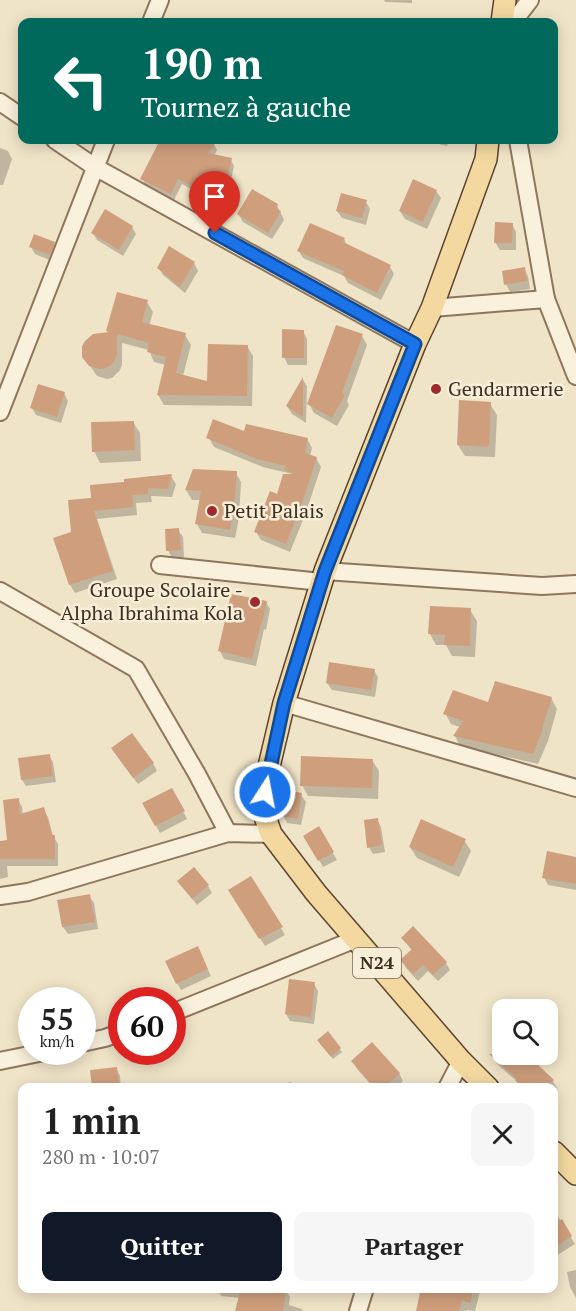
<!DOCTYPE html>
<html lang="fr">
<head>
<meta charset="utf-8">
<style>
	:root { --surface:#fff; --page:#f6f6f6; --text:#222; --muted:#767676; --accent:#111827 }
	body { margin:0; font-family:"PT Serif",serif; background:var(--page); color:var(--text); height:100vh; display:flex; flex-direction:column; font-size:22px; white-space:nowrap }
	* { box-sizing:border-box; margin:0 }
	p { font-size:20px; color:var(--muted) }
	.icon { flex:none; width:33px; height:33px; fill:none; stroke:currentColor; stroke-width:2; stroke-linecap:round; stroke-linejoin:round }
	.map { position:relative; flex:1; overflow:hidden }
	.side { position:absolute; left:18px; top:1083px; width:540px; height:210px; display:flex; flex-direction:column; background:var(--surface); border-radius:12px; box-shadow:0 3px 15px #0003 }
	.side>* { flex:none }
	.guide { position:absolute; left:18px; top:18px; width:540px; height:126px; border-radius:12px; box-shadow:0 3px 15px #0003; background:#00695c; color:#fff; overflow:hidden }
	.buttons { position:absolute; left:492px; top:999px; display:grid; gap:12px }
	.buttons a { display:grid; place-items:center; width:66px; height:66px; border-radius:12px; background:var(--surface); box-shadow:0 3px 15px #0003; font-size:30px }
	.speed { position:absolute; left:18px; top:987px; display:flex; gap:12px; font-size:30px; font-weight:700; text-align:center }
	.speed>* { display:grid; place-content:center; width:78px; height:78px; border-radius:50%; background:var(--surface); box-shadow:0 3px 15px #0003; line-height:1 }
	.speed small { font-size:15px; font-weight:400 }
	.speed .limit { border:9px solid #d22; background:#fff; color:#111 }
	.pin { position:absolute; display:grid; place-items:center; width:51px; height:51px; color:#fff; margin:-62px -26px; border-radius:50% 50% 50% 0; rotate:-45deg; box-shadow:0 0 6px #0007 }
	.pin .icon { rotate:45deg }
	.me { position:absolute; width:66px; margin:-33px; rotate:11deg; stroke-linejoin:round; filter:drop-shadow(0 0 4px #0008) }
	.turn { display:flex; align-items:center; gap:21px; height:126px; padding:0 24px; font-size:27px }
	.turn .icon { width:78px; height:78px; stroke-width:2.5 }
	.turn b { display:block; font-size:42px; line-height:51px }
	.round { display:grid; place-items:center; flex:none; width:63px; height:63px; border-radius:12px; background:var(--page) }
	.overview { display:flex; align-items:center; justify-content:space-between; height:102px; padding:0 24px }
	h1 { font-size:36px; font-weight:700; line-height:45px }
	.action { display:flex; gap:12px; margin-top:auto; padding:12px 24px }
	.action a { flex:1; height:69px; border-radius:12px; background:var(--accent); color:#fff; font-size:24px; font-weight:700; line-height:69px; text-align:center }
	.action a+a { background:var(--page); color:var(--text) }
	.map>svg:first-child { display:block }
	.shadow { fill:#0003 }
	.building { fill:#cf9f7d }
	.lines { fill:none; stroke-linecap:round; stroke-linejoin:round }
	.minor-casing { stroke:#8d765c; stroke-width:20 }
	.major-casing { stroke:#5b4430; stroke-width:24 }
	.minor { stroke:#faf1dc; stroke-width:16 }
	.major { stroke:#f3d9a0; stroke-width:21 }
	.route-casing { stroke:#114b97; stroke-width:15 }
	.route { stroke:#1a73e8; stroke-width:10 }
	.poi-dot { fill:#9e2a2b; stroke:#f7eed8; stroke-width:2 }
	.labels { text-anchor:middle; stroke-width:5; stroke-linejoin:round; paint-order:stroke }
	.shield { fill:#f7eed8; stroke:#756857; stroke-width:1.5 }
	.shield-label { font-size:18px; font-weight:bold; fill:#3d2e20 }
	.poi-label { font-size:20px; fill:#3d2e20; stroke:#f7eed8; text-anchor:start }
</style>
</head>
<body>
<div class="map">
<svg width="576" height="1311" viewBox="0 0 576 1311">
	<rect width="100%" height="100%" fill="#f0e4c8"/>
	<!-- shadow -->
	<g class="shadow">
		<polygon points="384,0 412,0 412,3 385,2"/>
		<polygon points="176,140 206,140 214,144 217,150 214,156 231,160 234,166 230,185 204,180 198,193 182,184 174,200 146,185 142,179 166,157"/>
		<polygon points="424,140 449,140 447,146"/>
		<polygon points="0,148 8,151 12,159 3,185 0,185"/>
		<polygon points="436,191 441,198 427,229 405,219 400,211"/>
		<polygon points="366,202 370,209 366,225 342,218 337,211"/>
		<polygon points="277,205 284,220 272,239 243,222 238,214"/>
		<polygon points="512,224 516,232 516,250 500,250 495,242"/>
		<polygon points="132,227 136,234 123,256 97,240 93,233"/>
		<polygon points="344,239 347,245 390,267 394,274 381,300 348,283 344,276 303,258 299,251"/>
		<polygon points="54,243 58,251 54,262 35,254 31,247"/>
		<polygon points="194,263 198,271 185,293 163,275 159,268"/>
		<polygon points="524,269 528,276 530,289 510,292 506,284"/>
		<polygon points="147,302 153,312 149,326 185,335 191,345 183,376 209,383 247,346 253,356 252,406 164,405 158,395 166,365 154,362 149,350 122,343 122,365 120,370 112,378 107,379 97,376 84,357 109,333 108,331"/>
		<polygon points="303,331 307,339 307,365 288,365 284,357"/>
		<polygon points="362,336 367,345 347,401 349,405 337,426 314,413 309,404"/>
		<polygon points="303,380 307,386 306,423 292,414 287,406"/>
		<polygon points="64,393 68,401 61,423 36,415 32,408"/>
		<polygon points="490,404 497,415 495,457 465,456 458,445"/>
		<polygon points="133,422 140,433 141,461 100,463 94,451"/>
		<polygon points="245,434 307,439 312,448 310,456 316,458 321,467 305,515 290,552 261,540 256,532 292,474 263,467 214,447 209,438"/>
		<polygon points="236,473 241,482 239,518 235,538 202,533 197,524 201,500 192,500 186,490"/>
		<polygon points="171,476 176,484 172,497 151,496 152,502 136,503 137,515 97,519 117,579 75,593 70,585 55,539 73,533 93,499"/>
		<polygon points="178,530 183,537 184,557 172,558 168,550"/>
		<polygon points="266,602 270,609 266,630 264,629 256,666 224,659 220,651"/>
		<polygon points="470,610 477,621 475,657 452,656 446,645 436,645 430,634"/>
		<polygon points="374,670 378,677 375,697 332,690 327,683"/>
		<polygon points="551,698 557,709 548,741 538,764 460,746 455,736 460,727 451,724 445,713 488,704"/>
		<polygon points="49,756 53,762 56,782 26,786 22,780"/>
		<polygon points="117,756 153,763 157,771 138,784"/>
		<polygon points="372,760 379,771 378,799 308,796 302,785"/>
		<polygon points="172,790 187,819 160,833 144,803"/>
		<polygon points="301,795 306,802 301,825 287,823 283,815"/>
		<polygon points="18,800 22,807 23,815 43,809 48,817 53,836 58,844 58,866 7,866 8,877 0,879 0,842 9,841"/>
		<polygon points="377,820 381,827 385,852 373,854 369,847"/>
		<polygon points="318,828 337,860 323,867 305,836"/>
		<polygon points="464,840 471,851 459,877 417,858 410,847"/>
		<polygon points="576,859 576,890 548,885 544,877"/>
		<polygon points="251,878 285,935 265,946 230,890"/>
		<polygon points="179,882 208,886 212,893 197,905"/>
		<polygon points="89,896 94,903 98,929 68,934 63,927 59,901"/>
		<polygon points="403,938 446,963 450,970 438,981 428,971 418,981 406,968 402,961 412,951"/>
		<polygon points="201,955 211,976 181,990 177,983"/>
		<polygon points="314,984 318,991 314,1024 290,1021 286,1014"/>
		<polygon points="327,1033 342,1052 333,1059 320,1044"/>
		<polygon points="502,1049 502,1054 534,1065 552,1080 557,1088 554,1090 554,1088 521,1088 519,1083 497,1064 493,1056"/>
		<polygon points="353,1061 399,1073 403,1081 396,1088 374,1088 357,1069"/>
		<polygon points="116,1068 120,1076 121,1088 93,1088"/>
		<polygon points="291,1082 294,1088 269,1088"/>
		<polygon points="554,1210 575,1244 554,1257"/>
		<polygon points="576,1270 576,1298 570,1287 567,1272"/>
		<polygon points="217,1288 285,1289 290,1297 289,1305 302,1309 303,1311 237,1311 240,1298 221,1296"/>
		<polygon points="423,1288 481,1288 475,1311 467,1310 466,1311 417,1311"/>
	</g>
	<!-- building -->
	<g class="building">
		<polygon points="160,140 217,140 208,153 232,158 227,179 201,174 194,187 178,179 171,194 140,179"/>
		<polygon points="413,179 437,190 423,222 399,211"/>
		<polygon points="252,189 278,204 276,209 281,211 268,233 237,214"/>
		<polygon points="341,193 367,200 362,218 336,211"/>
		<polygon points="105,209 133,226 119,250 91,233"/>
		<polygon points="495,222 513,223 512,243 494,243"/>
		<polygon points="310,223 345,238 343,242 391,265 377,293 342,275 344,271 297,251"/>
		<polygon points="34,234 55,242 50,255 29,247"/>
		<polygon points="169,246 195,262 180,287 157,268"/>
		<polygon points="525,267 527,281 504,285 502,271"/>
		<polygon points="117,292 148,300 142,322 186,333 176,373 207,381 208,344 248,345 247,396 157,395 166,357 147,352 149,343 117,334 117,354 115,360 111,365 106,368 100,369 89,366 82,357 82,346 85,341 93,334 109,332 106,331"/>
		<polygon points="336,325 363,334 342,393 345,395 332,418 307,404"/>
		<polygon points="282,329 304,330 304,358 282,358"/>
		<polygon points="303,377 303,417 286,406"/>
		<polygon points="38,384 65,392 57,417 30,408"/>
		<polygon points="459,400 491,402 489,447 457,445"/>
		<polygon points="213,419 244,431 246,424 308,438 305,453 317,457 301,506 286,544 254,532 270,491 277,494 283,474 294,474 284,470 286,466 257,459 206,438"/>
		<polygon points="134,421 135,450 92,452 91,422"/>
		<polygon points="193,469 237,471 234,507 230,530 195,524 201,491 185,490"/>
		<polygon points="172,474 168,489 148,488 148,494 132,495 133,507 94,511 113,571 69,585 53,538 71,532 68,500 91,498 90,485 124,482 124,479"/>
		<polygon points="179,528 181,550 166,551 165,529"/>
		<polygon points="231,594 267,601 262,623 261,623 252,659 218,651"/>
		<polygon points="430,606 471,608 470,646 444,645 445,635 428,634"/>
		<polygon points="329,662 375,669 371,690 326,683"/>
		<polygon points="495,681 552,697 542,729 543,729 533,754 453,736 463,721 443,714 453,690 488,702"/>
		<polygon points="132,733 154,763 133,778 111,748"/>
		<polygon points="50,754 53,776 21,780 18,758"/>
		<polygon points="301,756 373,759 372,788 300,786"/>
		<polygon points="172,788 185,811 155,826 142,803"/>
		<polygon points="286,790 302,793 298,819 281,816"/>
		<polygon points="19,798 20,814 44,807 52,835 55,835 55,859 0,859 0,841 7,840 3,800"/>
		<polygon points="378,818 382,845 367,848 364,820"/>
		<polygon points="421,819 466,839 453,867 409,847"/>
		<polygon points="319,826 334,852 318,861 303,836"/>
		<polygon points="547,851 576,857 576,884 542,878"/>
		<polygon points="194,867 209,885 192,899 177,881"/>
		<polygon points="251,876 283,927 259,939 228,890"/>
		<polygon points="90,894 95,922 62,927 57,900"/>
		<polygon points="413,926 447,962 433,975 423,965 413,974 400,960 412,949 401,938"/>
		<polygon points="198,946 208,969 176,984 165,961"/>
		<polygon points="289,979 315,982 311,1017 285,1014"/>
		<polygon points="328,1031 341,1048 331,1057 317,1040"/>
		<polygon points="372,1042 400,1073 384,1088 375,1088 351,1061"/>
		<polygon points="489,1054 527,1054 534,1063 535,1062 554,1080 545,1088 522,1088 515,1080 517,1079"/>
		<polygon points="117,1067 119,1088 92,1088 90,1070"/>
		<polygon points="562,1219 572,1236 554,1248 554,1224"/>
		<polygon points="241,1288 286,1288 283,1311 235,1311"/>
		<polygon points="421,1288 474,1288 470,1303 462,1300 459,1311 416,1311"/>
	</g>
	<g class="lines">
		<defs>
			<g id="minor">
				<polyline points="151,22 160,0"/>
				<polyline points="513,22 530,0"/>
				<polyline points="0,102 22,117"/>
				<polyline points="55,140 95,167 415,344"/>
				<polyline points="518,140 546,299"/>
				<polyline points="432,308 546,299 576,376"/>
				<polyline points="0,412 106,140"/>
				<polyline points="160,565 321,582"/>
				<polyline points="325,571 542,586 576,584"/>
				<polyline points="0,591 136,669 197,774 228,833"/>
				<polyline points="284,703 576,788"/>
				<polyline points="0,896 28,892 228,833 271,834"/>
				<polyline points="172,1013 356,939"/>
				<polyline points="82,1043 105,1038 122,1032"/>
				<polyline points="0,1061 44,1052"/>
				<polyline points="447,1088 461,1061"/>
				<polyline points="358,1311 365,1288"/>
			</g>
			<g id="major">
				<polyline points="502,22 505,0"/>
				<polyline points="488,1088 461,1061 316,893 271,834 262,808 267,775 284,703 325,571 415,344 432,308 486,159 488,140"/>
				<polyline points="554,1152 576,1174"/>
			</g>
		</defs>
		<!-- minor casing -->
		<use href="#minor" class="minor-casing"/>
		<!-- major casing -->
		<use href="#major" class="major-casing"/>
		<!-- minor -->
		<use href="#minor" class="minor"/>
		<!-- major -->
		<use href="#major" class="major"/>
	</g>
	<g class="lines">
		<defs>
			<polyline id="route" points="215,233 415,344 325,571 284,703 265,792"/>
		</defs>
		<!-- route casing -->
		<use href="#route" class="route-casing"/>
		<!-- route -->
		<use href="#route" class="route"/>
	</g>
	<!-- markers -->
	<g class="poi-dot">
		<circle cx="436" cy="389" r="6"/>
		<circle cx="212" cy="511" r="6"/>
		<circle cx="255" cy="602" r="6"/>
	</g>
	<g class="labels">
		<!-- shield labels -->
		<rect class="shield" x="353" y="948" width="48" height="30" rx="4.5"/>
		<g class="shield-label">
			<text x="377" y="969">N24</text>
		</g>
		<!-- poi labels -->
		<g class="poi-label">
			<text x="448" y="396">Gendarmerie</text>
			<text x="224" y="518">Petit Palais</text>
			<text x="243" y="597" text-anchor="end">Groupe Scolaire -<tspan x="243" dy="23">Alpha Ibrahima Kola</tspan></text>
		</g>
	</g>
</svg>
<div class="buttons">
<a><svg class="icon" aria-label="search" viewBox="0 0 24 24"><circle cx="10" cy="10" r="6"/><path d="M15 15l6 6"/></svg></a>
</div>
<div class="speed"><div>55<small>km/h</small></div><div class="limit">60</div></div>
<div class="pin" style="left:215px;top:233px;background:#d93025"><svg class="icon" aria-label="arrive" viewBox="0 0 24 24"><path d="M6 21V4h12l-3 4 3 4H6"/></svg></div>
<svg class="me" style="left:265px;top:792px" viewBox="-20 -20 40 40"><circle r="17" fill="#1a73e8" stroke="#fff" stroke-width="3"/><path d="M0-11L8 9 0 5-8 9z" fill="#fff"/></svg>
<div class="guide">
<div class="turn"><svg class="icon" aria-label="left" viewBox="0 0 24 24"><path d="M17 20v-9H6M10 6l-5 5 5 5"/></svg><div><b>190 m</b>Tournez à gauche</div></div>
</div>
<section class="side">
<div class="overview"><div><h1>1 min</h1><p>280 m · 10:07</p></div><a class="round"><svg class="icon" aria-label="close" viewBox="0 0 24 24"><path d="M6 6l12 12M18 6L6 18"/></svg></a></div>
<div class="action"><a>Quitter</a><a>Partager</a></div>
</section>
</div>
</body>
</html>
